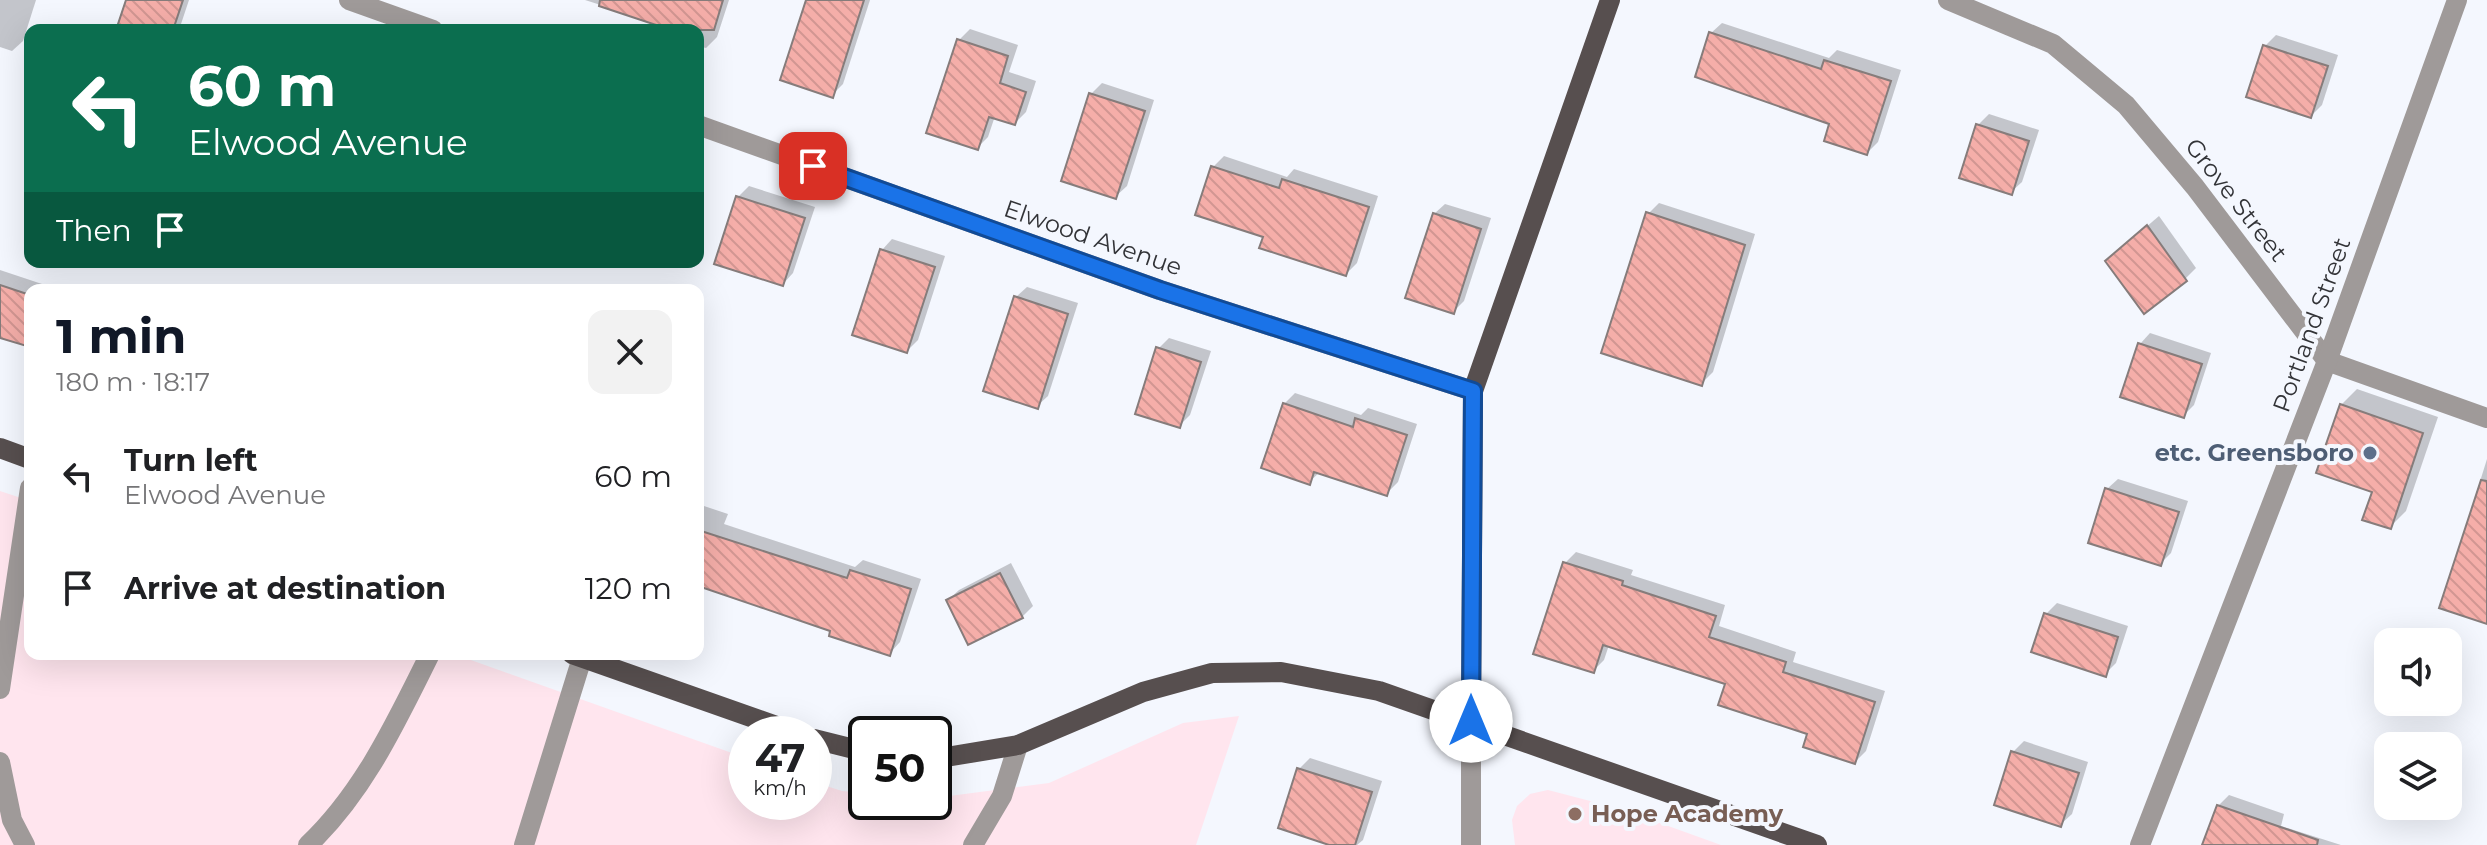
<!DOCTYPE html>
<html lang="en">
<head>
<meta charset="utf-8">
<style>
	:root { --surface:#fff; --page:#f2f2f2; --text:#202124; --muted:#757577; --accent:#111827 }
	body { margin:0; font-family:Montserrat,sans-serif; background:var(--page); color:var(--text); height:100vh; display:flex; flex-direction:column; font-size:30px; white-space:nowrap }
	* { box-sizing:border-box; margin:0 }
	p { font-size:26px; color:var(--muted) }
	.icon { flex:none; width:44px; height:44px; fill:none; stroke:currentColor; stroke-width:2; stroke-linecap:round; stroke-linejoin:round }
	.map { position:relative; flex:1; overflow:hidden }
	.drawer { position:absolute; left:24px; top:284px; width:680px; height:376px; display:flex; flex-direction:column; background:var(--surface); border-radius:16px; box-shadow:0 8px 32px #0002 }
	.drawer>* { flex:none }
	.hud { position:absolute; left:24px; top:24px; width:680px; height:244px; border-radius:16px; box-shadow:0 8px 32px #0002; background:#0b6e4f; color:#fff; overflow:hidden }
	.controls { position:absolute; left:2374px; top:628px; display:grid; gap:16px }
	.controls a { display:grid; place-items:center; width:88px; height:88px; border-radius:16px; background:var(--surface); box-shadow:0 8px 32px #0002; font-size:40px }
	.speed { position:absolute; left:728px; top:716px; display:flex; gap:16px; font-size:40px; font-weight:700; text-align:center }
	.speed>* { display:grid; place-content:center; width:104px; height:104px; border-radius:50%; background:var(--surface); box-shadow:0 8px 32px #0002; line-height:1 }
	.speed small { font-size:20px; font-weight:400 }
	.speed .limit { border:4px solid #111; border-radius:12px; background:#fff; color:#111 }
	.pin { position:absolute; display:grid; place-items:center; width:68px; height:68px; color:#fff; margin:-34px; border-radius:16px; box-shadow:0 4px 12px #0006 }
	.me { position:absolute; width:88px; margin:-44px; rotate:0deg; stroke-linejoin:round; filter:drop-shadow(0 0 6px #0008) }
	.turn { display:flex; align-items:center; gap:28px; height:168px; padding:0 32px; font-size:36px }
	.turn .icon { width:104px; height:104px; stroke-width:2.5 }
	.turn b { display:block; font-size:56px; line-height:68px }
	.then { display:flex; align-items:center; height:76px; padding:0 32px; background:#0003; gap:16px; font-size:30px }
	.round { display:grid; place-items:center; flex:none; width:84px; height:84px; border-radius:16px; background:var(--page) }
	.head { display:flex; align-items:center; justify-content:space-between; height:136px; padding:0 32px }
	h1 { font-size:48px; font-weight:700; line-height:60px; color:var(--accent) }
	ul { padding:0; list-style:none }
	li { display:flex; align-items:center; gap:24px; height:112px; padding:0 32px }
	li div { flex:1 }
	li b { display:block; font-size:30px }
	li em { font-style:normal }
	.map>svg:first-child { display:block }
	.education { fill:#ffe5ee }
	.shadow { fill:#0003 }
	.building { fill:url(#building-back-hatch); stroke:#867c7b; stroke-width:2 }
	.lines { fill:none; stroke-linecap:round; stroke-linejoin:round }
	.minor { stroke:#9f9a99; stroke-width:20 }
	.major { stroke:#574f4f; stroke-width:20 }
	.route-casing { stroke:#114b97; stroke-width:20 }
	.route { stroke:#1a73e8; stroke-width:14 }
	.service-dot { fill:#5c6f8a; stroke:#f4f7fe; stroke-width:3 }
	.education-dot { fill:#8d6e63; stroke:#f4f7fe; stroke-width:3 }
	.labels { text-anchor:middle; stroke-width:8; stroke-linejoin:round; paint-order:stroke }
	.street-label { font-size:24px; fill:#323337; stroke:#f4f7fe }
	.service-label { font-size:24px; font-weight:bold; fill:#4e5e75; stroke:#f4f7fe; text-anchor:end }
	.education-label { font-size:24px; font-weight:bold; fill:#785e54; stroke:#f4f7fe; text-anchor:start }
</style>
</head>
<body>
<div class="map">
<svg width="2487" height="845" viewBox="0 0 2487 845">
	<defs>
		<pattern id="building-back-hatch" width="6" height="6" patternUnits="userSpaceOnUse" patternTransform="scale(2)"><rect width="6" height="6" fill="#f5aea9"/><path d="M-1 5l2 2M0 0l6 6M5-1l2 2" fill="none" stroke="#d29692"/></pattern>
	</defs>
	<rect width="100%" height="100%" fill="#f4f7fe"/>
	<!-- education -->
	<g class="education">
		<polygon points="0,491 30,501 30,654 454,654 746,758 746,802 814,802 814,782 842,791 866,793 866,802 934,802 934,798 1049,783 1183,723 1239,716 1196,845 0,845"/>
		<polygon points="1548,790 1621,809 1721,845 1515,845 1512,820 1517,806 1530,794"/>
	</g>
	<!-- shadow -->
	<g class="shadow">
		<polygon points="0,0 36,0 23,41 12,51 0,47"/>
		<polygon points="128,0 189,0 179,30 118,30"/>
		<polygon points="585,0 729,0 717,37 706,48 698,46 698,30 659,30 660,24"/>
		<polygon points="808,0 870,0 843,84 832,95"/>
		<polygon points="1722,23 1829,58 1837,50 1901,70 1878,142 1867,153 1832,123 1711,33"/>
		<polygon points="970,29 1018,45 1009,72 1036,81 1026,112 1015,123 995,116 988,137 977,148 959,40"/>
		<polygon points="2276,35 2338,55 2322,105 2311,116 2265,46"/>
		<polygon points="1102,83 1154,100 1127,186 1116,196 1091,94"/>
		<polygon points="1989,114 2039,130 2022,182 2011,192 1978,125"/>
		<polygon points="1224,156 1287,177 1294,169 1378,196 1357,263 1346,274 1265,236 1213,167"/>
		<polygon points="749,186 815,207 793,273 783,284 738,197"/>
		<polygon points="1659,203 1755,234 1713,372 1702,383 1648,214"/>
		<polygon points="1445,204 1491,218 1464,301 1453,312 1434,214"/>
		<polygon points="2159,216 2196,268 2185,279 2118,251"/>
		<polygon points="892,239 945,256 918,340 907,351 882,250"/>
		<polygon points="0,270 60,290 30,290 30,345 0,334"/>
		<polygon points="1027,287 1078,303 1048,396 1037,406 1016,297"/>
		<polygon points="2150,333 2211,353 2194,405 2183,416 2140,344"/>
		<polygon points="1169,338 1211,351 1190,415 1179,426 1158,349"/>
		<polygon points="2357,389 2438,417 2406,511 2390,527 2341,405"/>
		<polygon points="1295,393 1361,415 1368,408 1417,424 1398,482 1387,493 1320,472 1309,482 1284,404"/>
		<polygon points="2487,459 2487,622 2441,607"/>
		<polygon points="2118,479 2188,501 2171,553 2160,564 2107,489"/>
		<polygon points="698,504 728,514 724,524 855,567 863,560 921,579 900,642 890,653 698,584"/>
		<polygon points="1576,552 1633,570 1631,575 1725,605 1719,626 1796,652 1793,662 1885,691 1866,751 1855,762 1727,683 1609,645 1604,660 1593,671 1565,563"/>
		<polygon points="1011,563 1033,606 1022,617 948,600 959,590"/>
		<polygon points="2057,603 2128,626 2116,663 2105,674 2046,614"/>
		<polygon points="2024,741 2088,762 2072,814 2061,824 1996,803 2013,752"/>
		<polygon points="1310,758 1382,781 1363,840 1357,845 1335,845 1299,769"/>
		<polygon points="2229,795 2284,814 2281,826 2341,845 2204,845 2218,806"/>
	</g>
	<!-- building -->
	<g class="building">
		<polygon points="126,0 183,0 173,30 116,30"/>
		<polygon points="600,0 723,0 714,30 671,30 599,6"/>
		<polygon points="806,0 864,0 833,98 780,80"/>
		<polygon points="1709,32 1821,69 1824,60 1891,81 1867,155 1824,141 1829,124 1695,77"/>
		<polygon points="957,39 1008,56 1000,83 1026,92 1015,125 989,117 978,150 926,133"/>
		<polygon points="2263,45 2328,66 2311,118 2246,97"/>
		<polygon points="1089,93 1145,111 1116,199 1061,181"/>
		<polygon points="1976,124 2029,141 2012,195 1959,178"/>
		<polygon points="1211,166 1279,188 1282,179 1369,207 1346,276 1259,248 1263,237 1195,215"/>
		<polygon points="736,196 805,218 783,286 714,264"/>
		<polygon points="1646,212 1745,245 1702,386 1601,353"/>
		<polygon points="1433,213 1481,229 1454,314 1405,298"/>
		<polygon points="2147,225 2187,281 2144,314 2105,261"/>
		<polygon points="880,249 935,267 907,353 852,335"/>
		<polygon points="0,285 30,295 30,347 0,338"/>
		<polygon points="1014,296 1068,314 1038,409 983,391"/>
		<polygon points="2138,343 2202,364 2184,418 2120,397"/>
		<polygon points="1156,347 1201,362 1180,428 1135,414"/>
		<polygon points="1283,403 1353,427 1355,418 1407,435 1387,496 1314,472 1310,485 1261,468"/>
		<polygon points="2340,404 2423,433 2391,529 2362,520 2372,492 2316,473"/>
		<polygon points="2481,480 2487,481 2487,624 2439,608"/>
		<polygon points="2105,488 2179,512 2161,566 2088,543"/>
		<polygon points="698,530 847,578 850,570 911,589 890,656 829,636 830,631 698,586"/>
		<polygon points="1563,562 1623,581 1622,585 1716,616 1709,637 1786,662 1783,672 1875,702 1855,764 1803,747 1807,734 1718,705 1725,684 1603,645 1594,673 1533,654"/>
		<polygon points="1000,573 1023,618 968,645 946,600"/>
		<polygon points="2044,613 2118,637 2106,677 2031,652"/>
		<polygon points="2011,751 2079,773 2061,827 1994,805"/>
		<polygon points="1297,768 1372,792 1355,845 1329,845 1278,828"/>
		<polygon points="2217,805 2318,840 2317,845 2202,845"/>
	</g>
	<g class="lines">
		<!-- minor -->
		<g class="minor">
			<polyline points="349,0 433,30"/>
			<polyline points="1948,0 2053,44 2126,105 2195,187 2327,361 2487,418"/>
			<polyline points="698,125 1160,290 1473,391"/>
			<polyline points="0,689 30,488"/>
			<polyline points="0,762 12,820 25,845"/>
			<path d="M 308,845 C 364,792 396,722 430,654"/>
			<polyline points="524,845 582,658"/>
			<polyline points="973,845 1002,796 1018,745"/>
			<polyline points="1471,845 1471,721"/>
			<polyline points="2140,845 2327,361 2457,0"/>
		</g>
		<!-- major -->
		<g class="major">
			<polyline points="0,448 30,459"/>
			<polyline points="572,654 799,734"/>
			<polyline points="1471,721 1473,391 1610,0"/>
			<polyline points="814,739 866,752"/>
			<polyline points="934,759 1018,745 1143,692 1212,673 1281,672 1379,691 1817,845"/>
		</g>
	</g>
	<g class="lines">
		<defs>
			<polyline id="route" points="813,166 1160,290 1473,391 1471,721"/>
		</defs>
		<!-- route casing -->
		<use href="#route" class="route-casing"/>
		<!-- route -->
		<use href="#route" class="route"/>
	</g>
	<!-- markers -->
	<circle class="service-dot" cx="2370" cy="453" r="8"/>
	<circle class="education-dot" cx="1575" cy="814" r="8"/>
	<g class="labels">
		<!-- street labels -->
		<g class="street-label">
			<text transform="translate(2236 200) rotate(52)" y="8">Grove Street</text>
			<text transform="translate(1093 238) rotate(19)" y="8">Elwood Avenue</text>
			<text transform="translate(2312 325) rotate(-70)" y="8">Portland Street</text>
		</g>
		<!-- service labels -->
		<g class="service-label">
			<text x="2354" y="461">etc. Greensboro</text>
		</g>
		<!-- education labels -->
		<g class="education-label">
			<text x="1591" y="822">Hope Academy</text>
		</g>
	</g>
</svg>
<div class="controls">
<a><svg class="icon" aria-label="sound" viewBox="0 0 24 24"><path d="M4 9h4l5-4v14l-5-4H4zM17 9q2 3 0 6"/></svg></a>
<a><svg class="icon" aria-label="layers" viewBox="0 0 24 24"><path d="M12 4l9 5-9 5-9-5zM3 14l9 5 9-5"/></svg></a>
</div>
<div class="speed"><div>47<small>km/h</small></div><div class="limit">50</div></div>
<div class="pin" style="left:813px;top:166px;background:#d93025"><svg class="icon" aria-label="arrive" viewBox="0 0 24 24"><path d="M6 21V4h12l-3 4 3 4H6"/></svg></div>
<svg class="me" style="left:1471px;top:721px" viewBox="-20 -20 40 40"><circle r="19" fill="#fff"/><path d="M0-13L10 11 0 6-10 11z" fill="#1a73e8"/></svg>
<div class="hud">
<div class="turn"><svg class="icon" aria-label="left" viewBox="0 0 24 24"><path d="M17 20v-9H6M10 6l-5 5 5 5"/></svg><div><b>60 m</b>Elwood Avenue</div></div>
<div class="then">Then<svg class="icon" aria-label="arrive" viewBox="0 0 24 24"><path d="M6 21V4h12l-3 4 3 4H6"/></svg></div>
</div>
<section class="drawer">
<div class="head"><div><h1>1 min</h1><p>180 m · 18:17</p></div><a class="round"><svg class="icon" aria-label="close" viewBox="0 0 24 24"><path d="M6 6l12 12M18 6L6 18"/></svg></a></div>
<ul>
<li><svg class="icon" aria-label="left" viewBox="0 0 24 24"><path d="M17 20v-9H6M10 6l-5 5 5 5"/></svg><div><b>Turn left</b><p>Elwood Avenue</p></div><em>60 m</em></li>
<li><svg class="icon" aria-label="arrive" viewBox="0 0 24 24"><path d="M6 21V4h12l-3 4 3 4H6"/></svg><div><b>Arrive at destination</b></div><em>120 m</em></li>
</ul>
</section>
</div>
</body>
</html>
